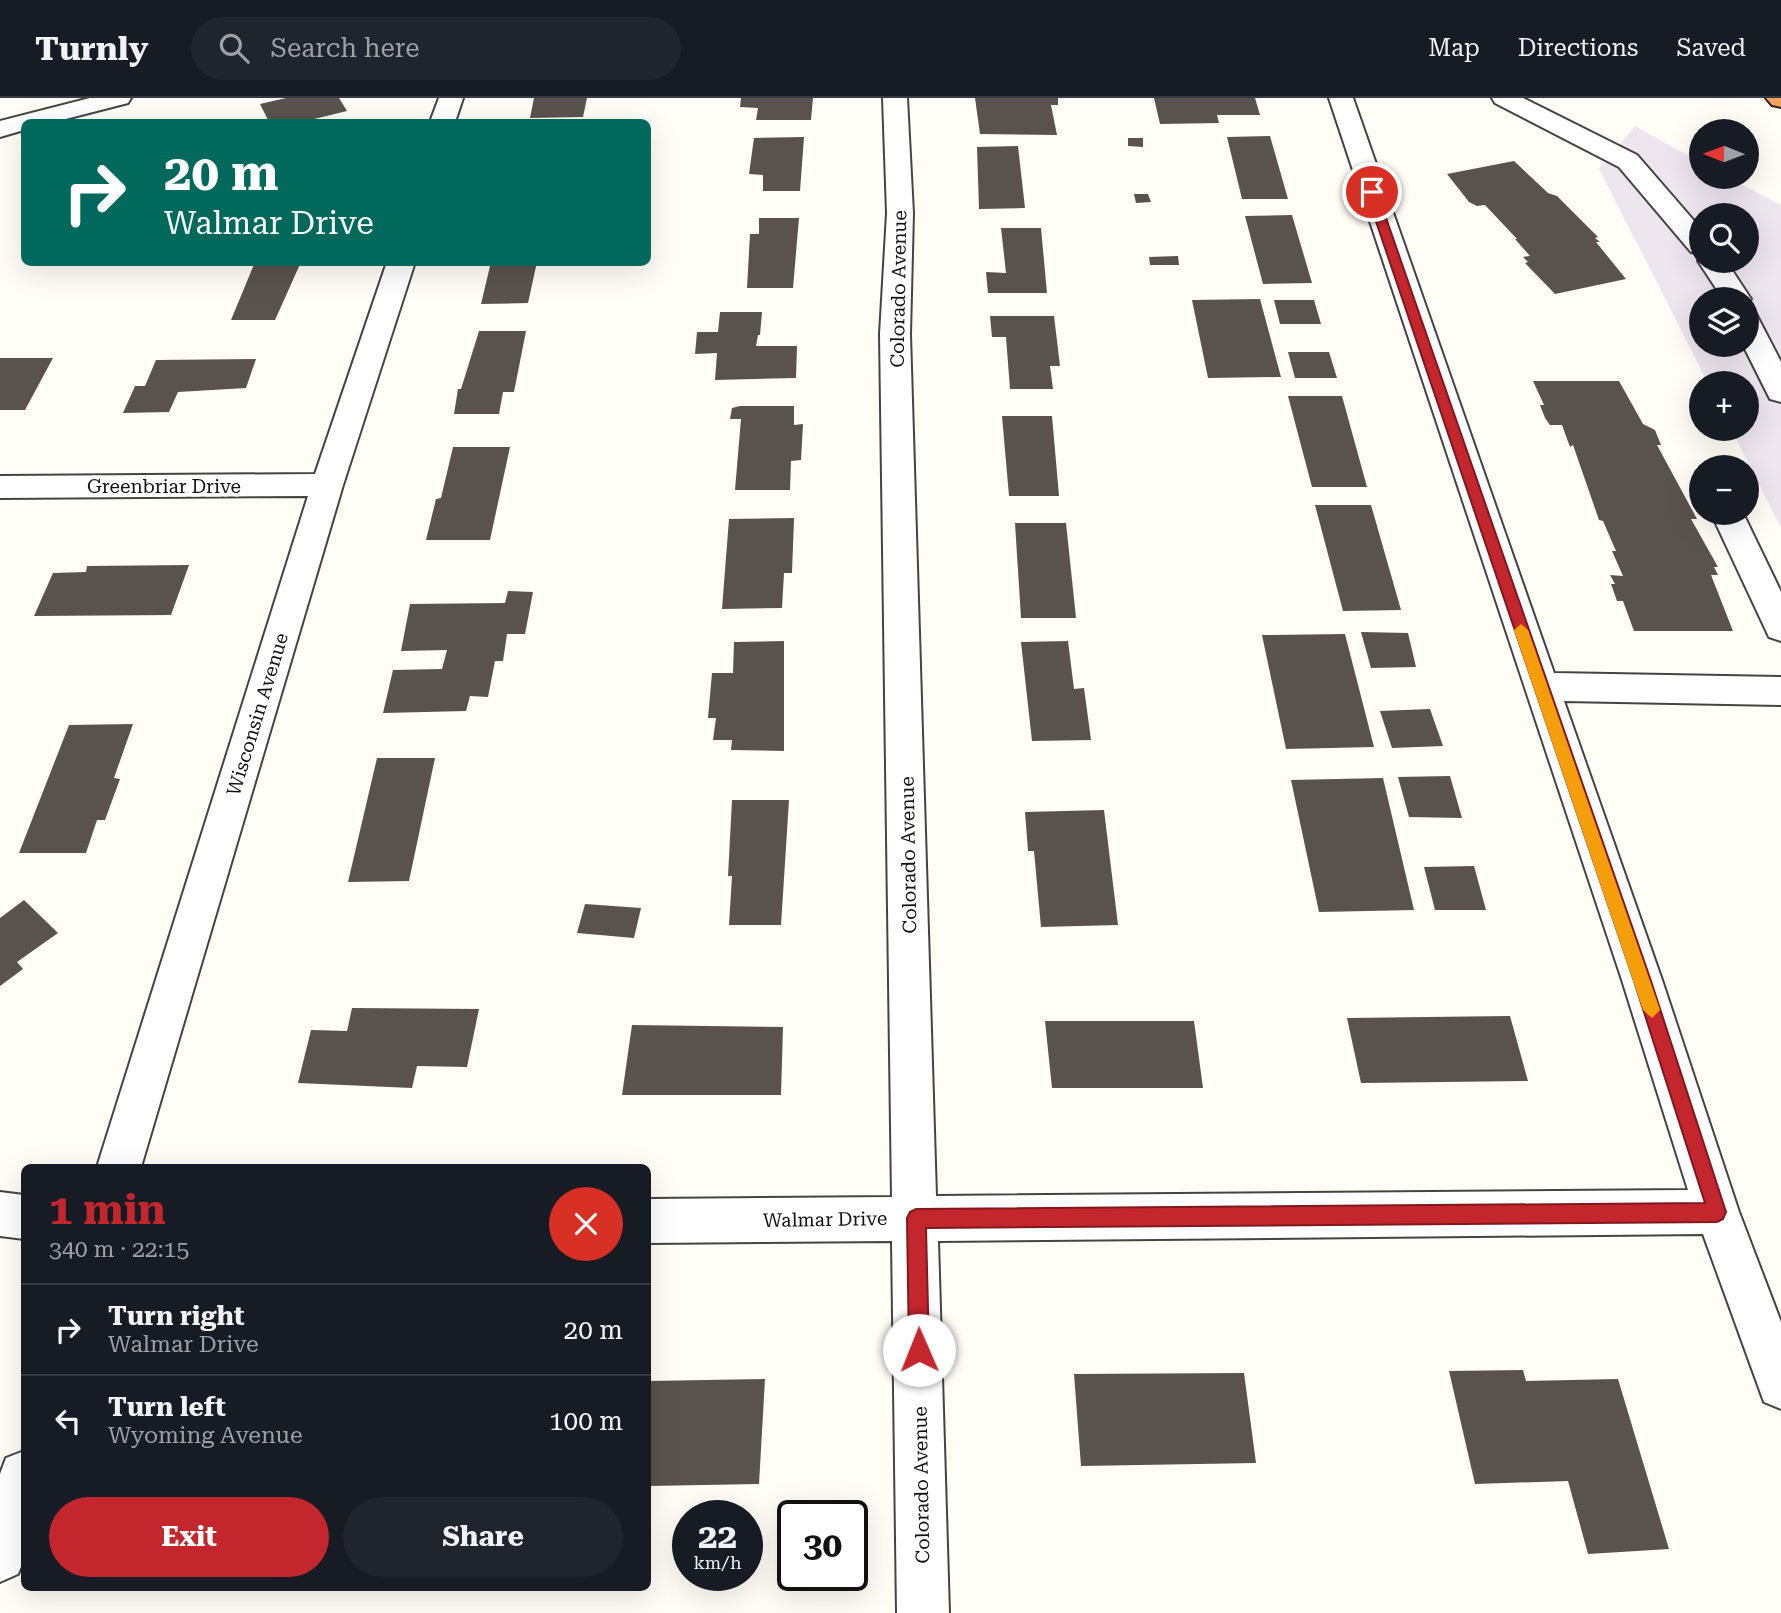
<!DOCTYPE html>
<html lang="en">
<head>
<meta charset="utf-8">
<style>
	:root { --surface:#171b24; --page:#20242c; --text:#f1f3f6; --muted:#9ea1a6; --line:#363941; --accent:#c4262e }
	body { margin:0; font-family:"Roboto Serif",serif; background:var(--page); color:var(--text); height:100vh; display:flex; flex-direction:column; font-size:26px; white-space:nowrap }
	* { box-sizing:border-box; margin:0 }
	p { font-size:23px; color:var(--muted) }
	.icon { flex:none; width:38px; height:38px; fill:none; stroke:currentColor; stroke-width:2; stroke-linecap:round; stroke-linejoin:round }
	.map { position:relative; flex:1; overflow:hidden }
	.details { position:absolute; left:21px; top:1066px; width:630px; height:427px; display:flex; flex-direction:column; background:var(--surface); border-radius:10px; box-shadow:0 7px 28px #0002 }
	.details>* { flex:none }
	.guide { position:absolute; left:21px; top:21px; width:630px; height:147px; border-radius:10px; box-shadow:0 7px 28px #0002; background:#00695c; color:#fff; overflow:hidden }
	.needle { width:46px; rotate:271deg }
	.tools { position:absolute; left:1689px; top:21px; display:grid; gap:14px }
	.tools a { display:grid; place-items:center; width:70px; height:70px; border-radius:50%; background:var(--surface); box-shadow:0 7px 28px #0002; font-size:35px }
	.speed { position:absolute; left:672px; top:1402px; display:flex; gap:14px; font-size:35px; font-weight:700; text-align:center }
	.speed>* { display:grid; place-content:center; width:91px; height:91px; border-radius:50%; background:var(--surface); box-shadow:0 7px 28px #0002; line-height:1 }
	.speed small { font-size:18px; font-weight:400 }
	.speed .limit { border:4px solid #111; border-radius:10px; background:#fff; color:#111 }
	.pin { position:absolute; display:grid; place-items:center; width:60px; height:60px; color:#fff; margin:-30px; border:4px solid #fff; border-radius:50%; box-shadow:0 2px 7px #0007 }
	.me { position:absolute; width:77px; margin:-38px; rotate:359deg; stroke-linejoin:round; filter:drop-shadow(0 0 5px #0008) }
	.turn { display:flex; align-items:center; gap:24px; height:147px; padding:0 28px; font-size:32px }
	.turn .icon { width:91px; height:91px; stroke-width:2.5 }
	.turn b { display:block; font-size:49px; line-height:60px }
	.round { display:grid; place-items:center; flex:none; width:74px; height:74px; border-radius:37px; background:var(--page) }
	.headline { display:flex; align-items:center; justify-content:space-between; height:119px; padding:0 28px }
	h1 { font-size:42px; font-weight:700; line-height:52px; color:var(--accent) }
	.primary-button { display:flex; gap:14px; margin-top:auto; padding:14px 28px }
	.primary-button a { flex:1; height:80px; border-radius:42px; background:var(--accent); color:#fff; font-size:28px; font-weight:700; line-height:80px; text-align:center }
	.primary-button a+a { background:var(--page); color:var(--text) }
	ul { padding:0; list-style:none }
	li { display:flex; align-items:center; gap:21px; height:91px; padding:0 28px; border-top:2px solid var(--line) }
	li div { flex:1 }
	li b { display:block; font-size:26px }
	li em { font-style:normal }
	header { display:flex; align-items:center; gap:42px; box-sizing:border-box; height:98px; padding:0 35px; background:var(--surface); border-bottom:2px solid var(--line) }
	header strong { font-size:33px }
	nav { display:flex; gap:38px; margin-inline-start:auto; font-size:24px }
	.search { width:490px; height:63px; background:var(--page); display:flex; align-items:center; gap:18px; box-sizing:border-box; padding:0 24px; border-radius:38px; color:var(--muted); font-size:26px }
	.map>svg:first-child { display:block }
	.industrial { fill:#eee6ef; fill-rule:evenodd }
	.building { fill:#5a524d }
	.lines { fill:none; stroke-linecap:round; stroke-linejoin:round }
	.minor-casing { stroke:#444; stroke-width:4 }
	.highway-casing { stroke:#222; stroke-width:4 }
	.minor { fill:#fff; fill-rule:evenodd }
	.highway { fill:#f5a25d; fill-rule:evenodd }
	.route { fill:#c4262e; stroke:#7f191e; stroke-width:2 }
	.slow { fill:#f59e0b }
	.labels { text-anchor:middle; stroke-width:7; stroke-linejoin:round; paint-order:stroke }
	.street-label { font-size:19px; fill:#111; stroke:#fff }
</style>
</head>
<body>
<header>
<strong>Turnly</strong>
<div class="search"><svg class="icon" aria-label="search" viewBox="0 0 24 24"><circle cx="10" cy="10" r="6"/><path d="M15 15l6 6"/></svg>Search here</div>
<nav><a>Map</a><a>Directions</a><a>Saved</a></nav>
</header>
<div class="map">
<svg width="1781" height="1515" viewBox="0 0 1781 1515">
	<rect width="100%" height="100%" fill="#fffdf5"/>
	<!-- industrial -->
	<path class="industrial" d="M 1635,28 L 1701,65 L 1701,79 L 1727,79 L 1781,107 L 1781,430 L 1731,331 L 1746,331 L 1746,285 L 1708,285 L 1599,71 ZM 1701,117 L 1746,117 L 1746,163 L 1701,163 ZM 1701,201 L 1746,201 L 1746,247 L 1701,247 Z"/>
	<!-- building -->
	<g class="building">
		<polygon points="286,0 339,0 347,13 302,24 269,24 260,6"/>
		<polygon points="534,0 587,0 583,19 530,20"/>
		<polygon points="741,0 813,0 811,22 756,22 758,10 740,9"/>
		<polygon points="975,0 1058,0 1058,7 1051,7 1057,37 980,36"/>
		<polygon points="1154,0 1255,0 1260,17 1217,17 1219,25 1160,26"/>
		<polygon points="1270,38 1288,101 1242,101 1227,39"/>
		<polygon points="804,39 800,93 763,93 763,77 749,76 754,40"/>
		<polygon points="1128,40 1143,40 1143,49 1128,48"/>
		<polygon points="1018,48 1025,110 979,111 977,49"/>
		<polygon points="1514,63 1548,95 1557,98 1598,139 1595,140 1600,144 1596,144 1626,181 1555,196 1525,165 1528,164 1523,159 1530,158 1515,141 1517,141 1485,107 1477,108 1469,104 1447,76"/>
		<polygon points="1134,96 1148,96 1151,104 1136,105"/>
		<polygon points="1292,117 1312,185 1263,186 1245,118"/>
		<polygon points="759,120 799,120 793,190 747,190 750,136 759,136"/>
		<polygon points="1001,130 1041,130 1047,195 988,195 986,174 1006,175"/>
		<polygon points="1178,158 1179,167 1150,167 1149,159"/>
		<polygon points="255,164 301,164 275,222 231,222"/>
		<polygon points="491,164 537,164 528,205 481,206"/>
		<polygon points="1260,201 1281,279 1208,280 1192,202"/>
		<polygon points="1274,202 1314,202 1321,226 1280,226"/>
		<polygon points="720,214 762,214 760,237 758,237 756,248 797,248 796,280 715,282 717,255 695,256 697,234 718,234"/>
		<polygon points="990,218 1054,218 1060,268 1050,268 1053,291 1010,291 1006,239 992,239"/>
		<polygon points="479,233 526,233 514,294 503,294 499,316 454,316 458,291 461,291"/>
		<polygon points="1288,254 1329,254 1337,280 1295,280"/>
		<polygon points="0,260 53,260 25,312 0,312"/>
		<polygon points="256,261 246,290 178,294 169,314 123,315 135,288 145,288 156,262"/>
		<polygon points="1533,283 1619,283 1643,326 1655,332 1661,347 1657,347 1697,421 1691,421 1718,469 1714,469 1718,477 1711,477 1733,533 1634,533 1623,503 1617,503 1611,486 1615,486 1610,477 1623,478 1612,453 1616,453 1603,423 1599,422 1573,347 1570,349 1562,327 1550,327 1545,320 1540,307 1544,307"/>
		<polygon points="1288,298 1342,298 1367,389 1312,389"/>
		<polygon points="740,308 794,308 794,327 803,326 801,362 791,363 790,392 735,392 741,321 730,321 732,310"/>
		<polygon points="1002,318 1052,318 1059,398 1009,398"/>
		<polygon points="453,349 510,349 490,442 426,442 436,401 441,400"/>
		<polygon points="1315,407 1371,407 1401,512 1343,513"/>
		<polygon points="794,420 792,475 784,475 782,510 722,511 729,421"/>
		<polygon points="1015,425 1066,425 1076,520 1021,520"/>
		<polygon points="189,467 171,517 34,518 53,475 86,474 87,468"/>
		<polygon points="508,493 533,494 525,536 507,536 503,563 495,563 488,599 470,598 466,613 383,615 393,572 442,571 447,552 401,553 410,506 505,505"/>
		<polygon points="1361,534 1408,535 1416,569 1371,570"/>
		<polygon points="1345,536 1374,649 1286,651 1262,537"/>
		<polygon points="784,543 784,653 731,652 732,642 713,642 716,620 708,620 712,575 733,575 734,544"/>
		<polygon points="1068,543 1074,591 1084,590 1091,642 1032,643 1021,544"/>
		<polygon points="1430,611 1443,648 1392,650 1380,613"/>
		<polygon points="133,626 114,680 120,681 105,722 97,722 86,755 19,755 69,627"/>
		<polygon points="377,660 435,660 409,783 348,784"/>
		<polygon points="1450,678 1462,720 1409,719 1398,679"/>
		<polygon points="1383,680 1414,812 1319,814 1291,682"/>
		<polygon points="732,702 789,702 781,827 729,827 732,778 728,778"/>
		<polygon points="1104,712 1118,827 1041,829 1034,753 1028,753 1025,714"/>
		<polygon points="1474,768 1486,812 1435,812 1424,769"/>
		<polygon points="24,802 58,835 17,864 23,871 0,888 0,820"/>
		<polygon points="585,806 641,810 634,840 577,835"/>
		<polygon points="352,910 479,911 467,969 417,968 412,990 298,985 311,932 347,933"/>
		<polygon points="1510,918 1528,983 1361,985 1347,920"/>
		<polygon points="1045,923 1194,923 1203,990 1052,990"/>
		<polygon points="632,927 783,929 781,997 622,997"/>
		<polygon points="1523,1272 1526,1283 1618,1281 1669,1451 1588,1456 1568,1383 1475,1386 1449,1273"/>
		<polygon points="1244,1275 1256,1365 1081,1368 1074,1276"/>
		<polygon points="765,1281 759,1386 648,1388 648,1283"/>
	</g>
	<g class="lines">
		<defs>
			<g id="minor">
				<polygon points="90,0 131,0 128,5 54,24 24,24 24,32 0,39 0,23"/>
				<polygon points="439,0 463,0 455,24 430,24"/>
				<polygon points="883,0 907,0 913,115 910,236 936,1098 1688,1092 1622,882 1329,0 1353,0 1554,575 1781,579 1781,607 1564,603 1662,882 1739,1114 1781,1224 1781,1311 1764,1304 1703,1136 938,1143 949,1515 897,1515 892,1143 648,1145 648,1101 892,1099 880,236 887,115"/>
				<polygon points="1492,0 1523,0 1637,57 1701,131 1701,156 1691,154 1619,69 1495,5"/>
				<polygon points="1701,159 1701,163 1726,163 1751,201 1747,207 1746,201 1723,201 1698,163"/>
				<polygon points="387,164 415,164 343,387 141,1069 97,1069 308,398 0,400 0,378 315,376"/>
				<polygon points="1746,213 1756,216 1781,264 1781,304 1770,301 1743,247 1746,247"/>
				<polygon points="1711,415 1743,415 1781,494 1781,543 1769,539"/>
				<polygon points="0,1094 24,1097 24,1141 0,1138"/>
				<polygon points="24,1353 24,1461 18,1476 0,1484 0,1376 6,1360"/>
			</g>
			<polygon id="highway" points="1766,0 1781,0 1781,9 1772,7"/>
		</defs>
		<!-- minor casing -->
		<use href="#minor" class="minor-casing"/>
		<!-- highway casing -->
		<use href="#highway" class="highway-casing"/>
		<!-- minor -->
		<use href="#minor" class="minor"/>
		<!-- highway -->
		<use href="#highway" class="highway"/>
	</g>
	<!-- route -->
	<polygon class="route" points="1372,91 1377,94 1651,883 1726,1114 1723,1121 1717,1124 926,1130 929,1252 926,1259 919,1262 912,1259 909,1252 907,1120 910,1114 916,1111 1705,1105 1634,883 1366,94"/>
	<!-- slow -->
	<polygon class="slow" points="1521,526 1528,532 1660,912 1652,920 1643,912 1514,532"/>
	<g class="labels">
		<!-- street labels -->
		<g class="street-label">
			<text transform="translate(898 191) rotate(-89)" y="7">Colorado Avenue</text>
			<text x="164" y="395">Greenbriar Drive</text>
			<text transform="translate(257 616) rotate(-73)" y="7">Wisconsin Avenue</text>
			<text transform="translate(908 757) rotate(-91)" y="7">Colorado Avenue</text>
			<text transform="translate(825 1121) rotate(-1)" y="7">Walmar Drive</text>
			<text transform="translate(921 1387) rotate(-91)" y="7">Colorado Avenue</text>
		</g>
	</g>
</svg>
<div class="tools">
<a><svg class="needle" viewBox="-14 -14 28 28"><path d="M0-13l5 13h-10z" fill="#e53935"/><path d="M0 13l5-13h-10z" fill="#9ea1a6"/></svg></a>
<a><svg class="icon" aria-label="search" viewBox="0 0 24 24"><circle cx="10" cy="10" r="6"/><path d="M15 15l6 6"/></svg></a>
<a><svg class="icon" aria-label="layers" viewBox="0 0 24 24"><path d="M12 4l9 5-9 5-9-5zM3 14l9 5 9-5"/></svg></a>
<a>+</a>
<a>−</a>
</div>
<div class="speed"><div>22<small>km/h</small></div><div class="limit">30</div></div>
<div class="pin" style="left:1372px;top:94px;background:#d93025"><svg class="icon" aria-label="arrive" viewBox="0 0 24 24"><path d="M6 21V4h12l-3 4 3 4H6"/></svg></div>
<svg class="me" style="left:919px;top:1252px" viewBox="-20 -20 40 40"><circle r="19" fill="#fff"/><path d="M0-13L10 11 0 6-10 11z" fill="#c4262e"/></svg>
<div class="guide">
<div class="turn"><svg class="icon" aria-label="right" viewBox="0 0 24 24"><path d="M7 20v-9h11M14 6l5 5-5 5"/></svg><div><b>20 m</b>Walmar Drive</div></div>
</div>
<section class="details">
<div class="headline"><div><h1>1 min</h1><p>340 m · 22:15</p></div><a class="round" style="background:#d93025;color:#fff"><svg class="icon" aria-label="close" viewBox="0 0 24 24"><path d="M6 6l12 12M18 6L6 18"/></svg></a></div>
<ul>
<li><svg class="icon" aria-label="right" viewBox="0 0 24 24"><path d="M7 20v-9h11M14 6l5 5-5 5"/></svg><div><b>Turn right</b><p>Walmar Drive</p></div><em>20 m</em></li>
<li><svg class="icon" aria-label="left" viewBox="0 0 24 24"><path d="M17 20v-9H6M10 6l-5 5 5 5"/></svg><div><b>Turn left</b><p>Wyoming Avenue</p></div><em>100 m</em></li>
</ul>
<div class="primary-button"><a>Exit</a><a>Share</a></div>
</section>
</div>
</body>
</html>
